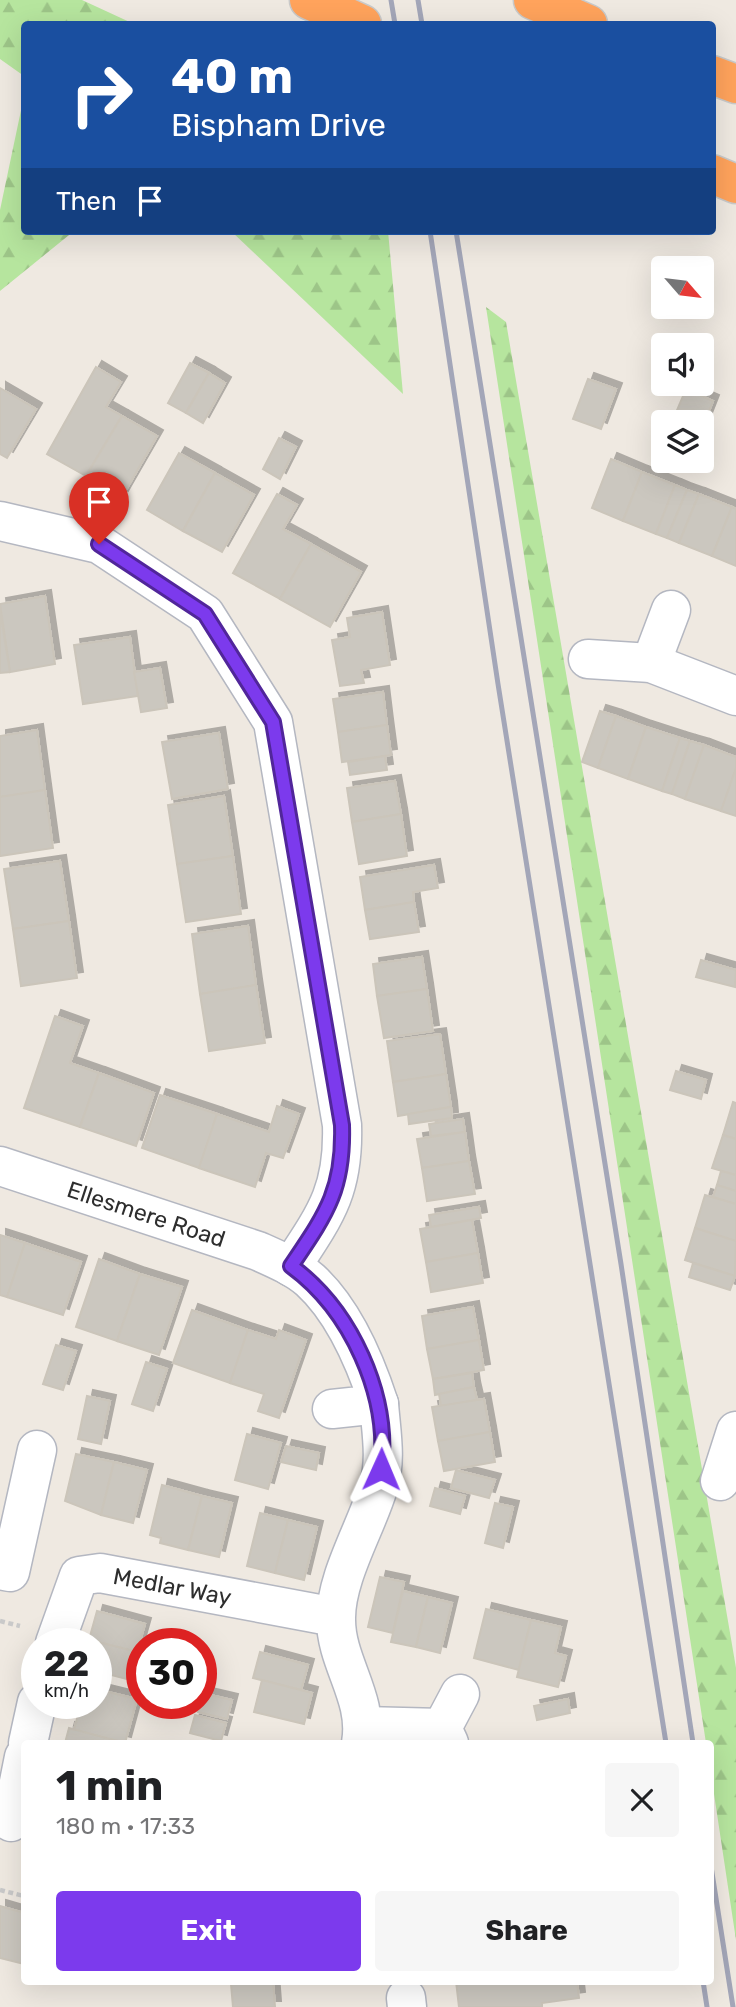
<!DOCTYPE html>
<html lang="en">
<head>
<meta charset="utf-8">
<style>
	:root { --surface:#fff; --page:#f6f6f6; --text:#202124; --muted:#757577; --accent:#7c3aed }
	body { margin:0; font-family:Rubik,sans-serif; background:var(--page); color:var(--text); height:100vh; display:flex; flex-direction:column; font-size:26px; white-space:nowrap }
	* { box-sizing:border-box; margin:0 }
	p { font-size:23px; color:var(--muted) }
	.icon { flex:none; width:38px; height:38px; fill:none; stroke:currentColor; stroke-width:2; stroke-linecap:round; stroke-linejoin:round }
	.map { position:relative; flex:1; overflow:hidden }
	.panel { position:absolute; left:21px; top:1740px; width:693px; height:245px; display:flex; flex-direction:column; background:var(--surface); border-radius:7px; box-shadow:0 7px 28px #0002 }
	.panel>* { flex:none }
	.top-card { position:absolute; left:21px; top:21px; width:695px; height:214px; border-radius:7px; box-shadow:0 7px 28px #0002; background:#1a4fa0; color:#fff; overflow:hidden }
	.needle { width:46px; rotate:118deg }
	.controls { position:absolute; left:651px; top:256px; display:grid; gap:14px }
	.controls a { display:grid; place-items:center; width:63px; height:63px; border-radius:7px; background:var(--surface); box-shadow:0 7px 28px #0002; font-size:35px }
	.speed { position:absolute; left:21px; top:1628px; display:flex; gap:14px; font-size:35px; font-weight:700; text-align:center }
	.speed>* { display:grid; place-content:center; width:91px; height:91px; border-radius:50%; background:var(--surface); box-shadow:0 7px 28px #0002; line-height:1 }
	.speed small { font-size:18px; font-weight:400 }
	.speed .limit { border:10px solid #d22; background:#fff; color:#111 }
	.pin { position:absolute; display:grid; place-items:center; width:60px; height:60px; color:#fff; margin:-72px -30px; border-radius:50% 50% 50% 0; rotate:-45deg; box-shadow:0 0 7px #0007 }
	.pin .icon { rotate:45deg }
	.me { position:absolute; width:77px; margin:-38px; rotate:1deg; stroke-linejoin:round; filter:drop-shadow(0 0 5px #0008) }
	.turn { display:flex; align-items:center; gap:24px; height:147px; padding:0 35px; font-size:32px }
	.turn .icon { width:91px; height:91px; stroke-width:2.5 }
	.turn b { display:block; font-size:49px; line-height:60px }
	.then { display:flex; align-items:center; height:66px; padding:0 35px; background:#0003; gap:14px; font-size:26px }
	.round { display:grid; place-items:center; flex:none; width:74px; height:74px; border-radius:7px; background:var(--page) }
	.summary { display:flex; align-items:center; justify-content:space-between; height:119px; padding:0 35px }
	h1 { font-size:42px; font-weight:700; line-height:52px }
	.primary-button { display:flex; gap:14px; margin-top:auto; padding:14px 35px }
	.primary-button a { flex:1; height:80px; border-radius:7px; background:var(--accent); color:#fff; font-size:28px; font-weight:700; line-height:80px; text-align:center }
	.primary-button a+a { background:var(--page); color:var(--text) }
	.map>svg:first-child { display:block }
	.forest { fill:url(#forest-firs) }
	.building { fill:#cbc7bf; stroke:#cbc5ba; stroke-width:2; filter:url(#shadow) }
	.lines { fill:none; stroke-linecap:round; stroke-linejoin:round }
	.minor-casing { stroke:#b4b7c1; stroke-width:41 }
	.highway-casing { stroke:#c9c9c9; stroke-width:41 }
	.path { stroke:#c9c9c9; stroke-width:4.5; stroke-dasharray:5 3.5; stroke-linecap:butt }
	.minor { stroke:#fff; stroke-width:38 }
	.highway { stroke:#ffa35c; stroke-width:38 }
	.rail { stroke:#a3a6b8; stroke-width:5 }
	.route-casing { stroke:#51269a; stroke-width:18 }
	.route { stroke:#7c3aed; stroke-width:12 }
	.labels { text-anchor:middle; stroke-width:7; stroke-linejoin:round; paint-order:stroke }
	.street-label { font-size:23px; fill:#2e2e2e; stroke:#fff }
</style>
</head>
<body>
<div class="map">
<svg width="736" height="2007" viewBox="0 0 736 2007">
	<defs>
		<pattern id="forest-firs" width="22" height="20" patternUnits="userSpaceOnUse" patternTransform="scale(1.75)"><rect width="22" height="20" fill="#b6e59e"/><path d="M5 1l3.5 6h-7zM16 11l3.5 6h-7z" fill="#9dc588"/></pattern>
		<filter id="shadow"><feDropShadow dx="6" dy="-6" stdDeviation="0" flood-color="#0004"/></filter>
	</defs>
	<rect width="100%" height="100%" fill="#efe9e1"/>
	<!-- forest -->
	<g class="forest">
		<polygon points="0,0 82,0 134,24 24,24 24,76 0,59"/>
		<polygon points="24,96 24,231 74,231 0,291 0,210"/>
		<polygon points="231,231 388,231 403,394"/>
		<polygon points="486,307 506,322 736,1668 736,1940 711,1774 710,1743 706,1743"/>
	</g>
	<!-- building -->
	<g class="building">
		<polygon points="190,363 209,373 186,413 168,403"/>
		<polygon points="96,367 121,382 106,407 122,416 86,476 47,454"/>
		<polygon points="209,373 225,383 203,423 186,413"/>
		<polygon points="588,379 616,389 601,429 573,419"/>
		<polygon points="0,388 36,409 7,458 0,454"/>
		<polygon points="686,389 713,401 702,429 702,422 672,422"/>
		<polygon points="122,416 157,436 122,497 86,476"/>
		<polygon points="279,438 296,447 280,479 263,469"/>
		<polygon points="179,453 215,473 183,531 147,510"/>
		<polygon points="611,459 642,472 623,521 592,508"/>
		<polygon points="642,472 675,485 656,534 623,521"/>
		<polygon points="215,473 254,495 222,552 183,531"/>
		<polygon points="675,485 687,490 667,538 656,534"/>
		<polygon points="687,490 699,494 679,543 667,538"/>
		<polygon points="277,494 297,505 283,529 311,544 280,599 233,573"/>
		<polygon points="699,494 732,507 712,556 679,543"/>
		<polygon points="732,507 736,509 736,566 712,556"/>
		<polygon points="311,544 361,572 330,627 280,599"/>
		<polygon points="45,596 55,664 10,672 0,604"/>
		<polygon points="0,611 10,672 0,673"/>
		<polygon points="382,612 390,665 361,670 364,683 340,686 332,640 350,637 347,618"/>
		<polygon points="130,637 138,696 83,704 74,645"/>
		<polygon points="160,668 167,708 141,712 134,672"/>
		<polygon points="383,692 387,725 338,732 333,699"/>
		<polygon points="600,711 616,716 598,768 582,762"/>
		<polygon points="616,716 646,727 628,779 598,768"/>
		<polygon points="387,725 391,755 342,762 338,732"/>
		<polygon points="646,727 680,738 662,791 628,779"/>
		<polygon points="37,730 45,790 0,797 0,736"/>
		<polygon points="219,733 228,789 172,799 162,742"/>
		<polygon points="680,738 690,741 672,794 662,791"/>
		<polygon points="690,741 704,745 685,799 672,794"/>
		<polygon points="704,745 736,757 736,768 721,811 685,799"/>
		<polygon points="385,756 387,770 350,775 348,762"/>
		<polygon points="736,768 736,816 721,811"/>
		<polygon points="395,781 401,814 352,822 347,788"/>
		<polygon points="45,790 53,848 0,856 0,797"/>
		<polygon points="224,796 233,856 177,864 168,805"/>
		<polygon points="401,814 407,856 359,864 352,822"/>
		<polygon points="233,856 241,914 186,922 177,864"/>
		<polygon points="60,861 69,921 13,929 4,869"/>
		<polygon points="434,865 438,888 413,892 414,902 365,910 360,877"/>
		<polygon points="414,902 419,932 370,939 365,910"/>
		<polygon points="69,921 77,978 21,986 13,929"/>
		<polygon points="248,926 256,985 200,994 192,934"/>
		<polygon points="422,957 427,989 377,996 373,964"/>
		<polygon points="701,960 736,970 735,987 696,977"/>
		<polygon points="256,985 265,1043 209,1051 200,994"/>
		<polygon points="427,989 433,1031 384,1038 377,996"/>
		<polygon points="55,1016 83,1026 70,1063 99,1073 80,1127 24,1108"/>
		<polygon points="440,1034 446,1074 393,1082 387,1041"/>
		<polygon points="676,1071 706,1080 701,1099 670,1090"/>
		<polygon points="99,1073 154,1093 136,1146 80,1127"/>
		<polygon points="446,1074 451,1107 398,1116 393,1082"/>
		<polygon points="160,1095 217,1114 199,1168 142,1148"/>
		<polygon points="733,1102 736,1103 736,1139 723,1135"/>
		<polygon points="277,1106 299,1114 283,1158 266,1153 255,1187 199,1168 217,1114 269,1132"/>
		<polygon points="451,1107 452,1118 409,1124 408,1114"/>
		<polygon points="463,1119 465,1132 431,1136 429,1124"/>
		<polygon points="465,1132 469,1161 422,1168 417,1139"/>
		<polygon points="723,1135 736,1139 736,1175 712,1168"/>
		<polygon points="469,1161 475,1194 427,1201 422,1168"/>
		<polygon points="721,1171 736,1175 736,1191 717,1185"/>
		<polygon points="717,1185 736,1191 736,1204 713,1197"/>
		<polygon points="705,1195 736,1204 736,1241 695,1228"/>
		<polygon points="479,1207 481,1218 431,1227 429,1215"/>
		<polygon points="472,1220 478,1253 426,1262 420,1229"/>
		<polygon points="695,1228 736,1241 735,1276 685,1260"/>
		<polygon points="0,1235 25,1243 7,1297 0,1295"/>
		<polygon points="25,1243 81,1262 63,1315 7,1297"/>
		<polygon points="478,1253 483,1283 431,1292 426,1262"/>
		<polygon points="99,1259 140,1274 117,1341 76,1327"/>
		<polygon points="693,1263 735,1276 730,1290 689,1277"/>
		<polygon points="140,1274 182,1287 159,1355 117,1341"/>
		<polygon points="473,1307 479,1340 427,1349 422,1316"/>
		<polygon points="192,1310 248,1330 230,1383 173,1363"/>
		<polygon points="248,1330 276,1339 279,1330 306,1340 279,1418 258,1411 264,1394 230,1383"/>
		<polygon points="479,1340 484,1370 433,1379 427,1349"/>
		<polygon points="56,1345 76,1351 63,1390 43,1384"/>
		<polygon points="146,1362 167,1369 153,1411 132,1404"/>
		<polygon points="472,1373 474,1387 435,1395 433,1379"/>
		<polygon points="474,1387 477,1400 441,1406 439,1394"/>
		<polygon points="87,1396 110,1401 101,1444 78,1439"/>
		<polygon points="484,1399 490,1432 438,1441 432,1407"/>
		<polygon points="490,1432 495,1462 444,1471 438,1441"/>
		<polygon points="247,1434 281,1443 268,1489 235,1480"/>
		<polygon points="286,1446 319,1453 316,1470 281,1462"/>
		<polygon points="76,1454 114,1462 101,1515 65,1501"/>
		<polygon points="114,1462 147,1470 133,1523 101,1515"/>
		<polygon points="456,1470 495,1480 489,1498 451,1488"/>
		<polygon points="162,1485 202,1496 188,1550 160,1543 161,1538 150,1535"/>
		<polygon points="435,1488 465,1496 460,1514 430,1506"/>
		<polygon points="202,1496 232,1503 219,1557 188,1550"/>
		<polygon points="495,1503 513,1507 503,1548 485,1543"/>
		<polygon points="260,1513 288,1520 275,1573 247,1566"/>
		<polygon points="288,1520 317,1527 304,1580 275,1573"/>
		<polygon points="380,1577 404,1582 393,1633 368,1627"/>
		<polygon points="403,1591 428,1597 416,1647 391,1642"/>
		<polygon points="428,1597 452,1603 440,1653 416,1647"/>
		<polygon points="486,1609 531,1620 519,1670 474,1658"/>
		<polygon points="97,1611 145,1624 137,1652 89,1640"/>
		<polygon points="531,1620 561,1627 555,1653 566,1656 558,1687 517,1677"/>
		<polygon points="98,1642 142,1653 142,1683 96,1671"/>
		<polygon points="260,1652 308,1665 301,1690 253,1678"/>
		<polygon points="262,1680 312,1693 304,1724 254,1712"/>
		<polygon points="96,1689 137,1699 125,1743 74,1730 81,1703 96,1703"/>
		<polygon points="202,1693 232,1700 227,1719 198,1712"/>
		<polygon points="568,1699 570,1713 537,1720 534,1706"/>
		<polygon points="195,1715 226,1723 221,1741 190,1733"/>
		<polygon points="69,1728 117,1741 116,1743 65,1743"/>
		<polygon points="0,1906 24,1913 24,1964 0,1958"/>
		<polygon points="273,1981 275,2007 233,2007 231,1984"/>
		<polygon points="456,1981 577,1981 579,1998 542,2003 542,2007 459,2007"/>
	</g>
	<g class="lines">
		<defs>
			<g id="minor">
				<path d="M 0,521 L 99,544 L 205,614 L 273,722 L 342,1125 C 344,1190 326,1214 291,1267"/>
				<polyline points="588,659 651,663 736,696"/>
				<polyline points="651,663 671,610"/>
				<path id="s1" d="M 0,1166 L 258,1251 C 276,1259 295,1267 310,1280 C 344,1311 365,1361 379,1404 L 332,1409"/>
				<polyline points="720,1481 736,1431"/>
				<polyline points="0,1570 10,1572 37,1450"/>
				<path id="s2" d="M 55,1643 L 79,1576 L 100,1573 L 335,1617"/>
				<polyline points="364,1726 442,1728"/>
				<polyline points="28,1743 37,1702"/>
				<path d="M 361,1743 C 369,1698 336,1663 336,1620 C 335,1578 366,1528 378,1488 C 387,1461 381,1431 379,1404"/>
				<polyline points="449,1743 442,1728 460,1694"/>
				<polyline points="11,1822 24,1757"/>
				<polyline points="406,1998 407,2007"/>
			</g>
			<g id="highway">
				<polyline points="309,0 362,24"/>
				<polyline points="533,0 588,24"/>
				<polyline points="712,75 736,84"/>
				<polyline points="712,174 736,184"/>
			</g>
		</defs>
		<!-- minor casing -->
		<use href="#minor" class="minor-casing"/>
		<!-- highway casing -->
		<use href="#highway" class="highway-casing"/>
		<!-- path -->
		<g class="path">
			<polyline points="0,1621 20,1626"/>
			<polyline points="0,1890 24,1896"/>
		</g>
		<!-- minor -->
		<use href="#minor" class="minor"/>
		<!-- highway -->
		<use href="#highway" class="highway"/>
		<!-- rail -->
		<g class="rail">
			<polyline points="391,0 395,24"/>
			<polyline points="418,0 422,24"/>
			<polyline points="430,231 498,684 666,1743"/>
			<polyline points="456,231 621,1264 693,1743"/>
			<polyline points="710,1860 733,2007"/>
			<polyline points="703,1981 707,2007"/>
		</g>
	</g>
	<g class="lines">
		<defs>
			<path id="route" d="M 99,544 L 205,614 L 273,722 L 342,1125 C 344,1190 326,1214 291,1266 C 351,1310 390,1395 381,1469"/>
		</defs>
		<!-- route casing -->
		<use href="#route" class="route-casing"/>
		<!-- route -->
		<use href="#route" class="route"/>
	</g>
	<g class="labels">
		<!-- street labels -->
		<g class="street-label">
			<text dy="8" stroke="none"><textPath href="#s1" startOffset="154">Ellesmere Road</textPath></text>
			<text dy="8" stroke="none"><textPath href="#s2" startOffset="166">Medlar Way</textPath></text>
		</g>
	</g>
</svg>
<div class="controls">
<a><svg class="needle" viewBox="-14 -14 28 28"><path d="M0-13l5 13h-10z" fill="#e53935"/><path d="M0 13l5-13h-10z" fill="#757577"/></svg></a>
<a><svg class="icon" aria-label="sound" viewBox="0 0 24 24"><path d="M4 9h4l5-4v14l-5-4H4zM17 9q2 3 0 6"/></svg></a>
<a><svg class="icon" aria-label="layers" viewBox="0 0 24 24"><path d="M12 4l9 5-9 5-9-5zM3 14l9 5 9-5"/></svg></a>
</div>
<div class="speed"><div>22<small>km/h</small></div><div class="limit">30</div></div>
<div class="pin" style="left:99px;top:544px;background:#d93025"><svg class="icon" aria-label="arrive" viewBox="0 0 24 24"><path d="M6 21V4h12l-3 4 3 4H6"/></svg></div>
<svg class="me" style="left:381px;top:1469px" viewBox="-20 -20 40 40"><path d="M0-17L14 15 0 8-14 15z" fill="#7c3aed" stroke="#fff" stroke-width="4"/></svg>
<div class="top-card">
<div class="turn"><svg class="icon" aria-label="right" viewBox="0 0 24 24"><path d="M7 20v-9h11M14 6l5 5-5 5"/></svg><div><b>40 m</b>Bispham Drive</div></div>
<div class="then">Then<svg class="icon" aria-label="arrive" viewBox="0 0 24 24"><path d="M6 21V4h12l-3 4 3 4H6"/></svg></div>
</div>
<section class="panel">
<div class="summary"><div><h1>1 min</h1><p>180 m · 17:33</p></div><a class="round"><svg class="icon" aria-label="close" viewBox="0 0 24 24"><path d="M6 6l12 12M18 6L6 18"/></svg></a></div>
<div class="primary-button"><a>Exit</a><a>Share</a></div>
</section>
</div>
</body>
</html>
